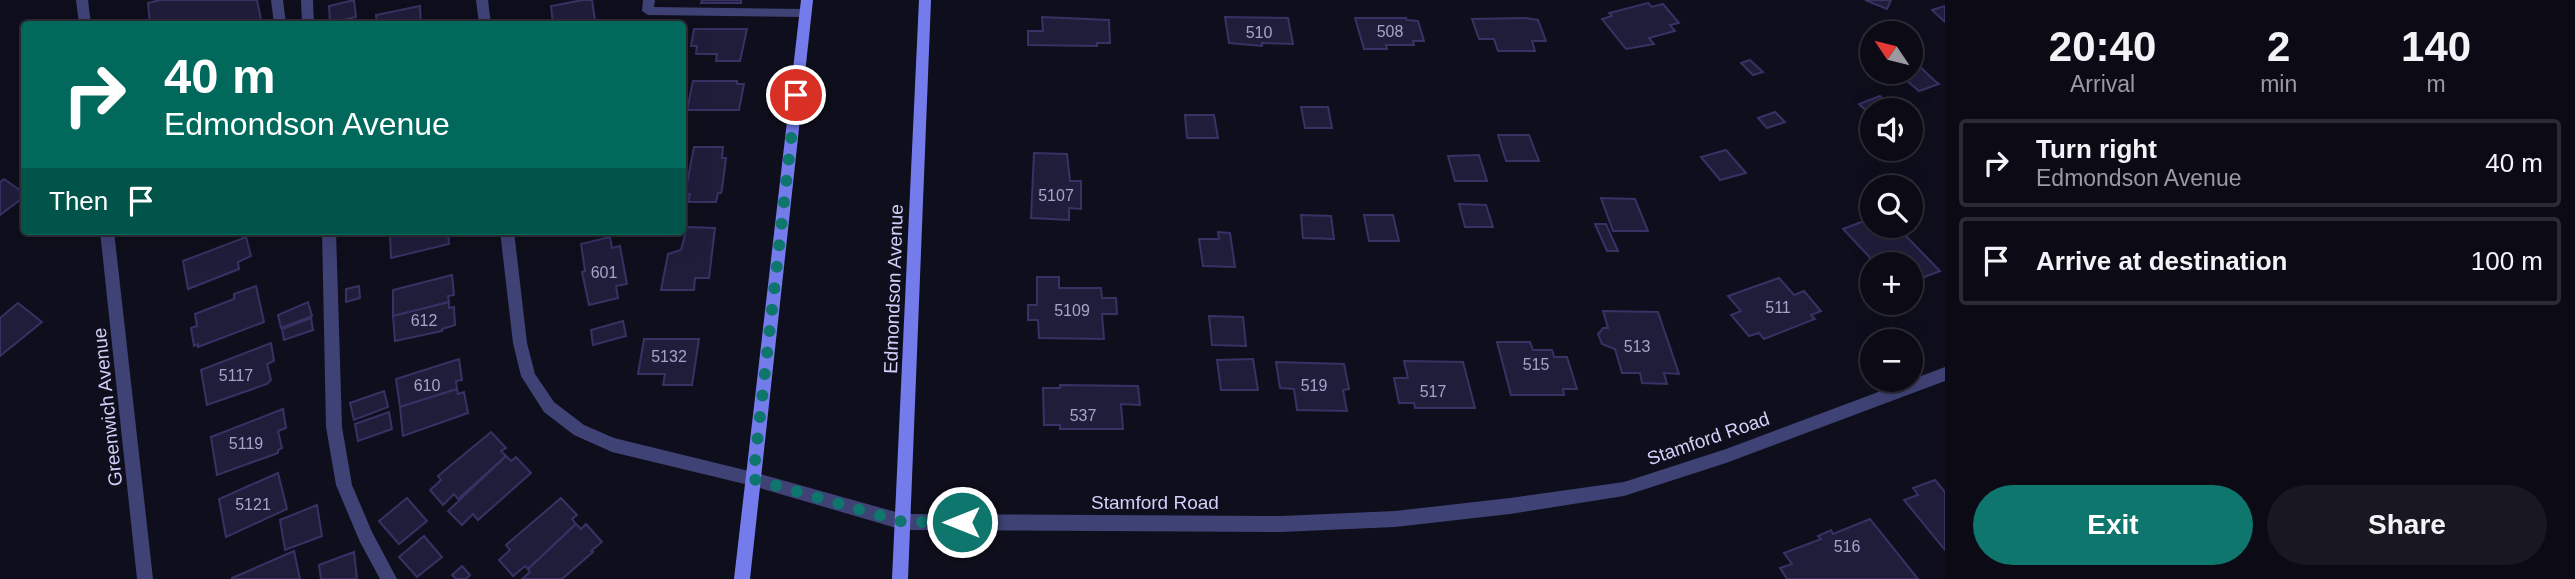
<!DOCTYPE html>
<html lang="en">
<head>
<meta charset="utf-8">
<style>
	:root { --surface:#0b0a15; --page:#191822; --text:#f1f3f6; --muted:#9a9aa0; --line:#2b2b34; --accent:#0f766e }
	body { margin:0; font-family:Arial,sans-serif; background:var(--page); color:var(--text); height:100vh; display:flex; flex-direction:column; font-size:26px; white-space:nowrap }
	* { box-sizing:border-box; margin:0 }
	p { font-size:23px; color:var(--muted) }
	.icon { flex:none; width:38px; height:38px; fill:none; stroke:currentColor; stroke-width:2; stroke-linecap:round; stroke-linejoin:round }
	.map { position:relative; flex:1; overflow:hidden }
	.sheet { display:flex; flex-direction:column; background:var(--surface); width:630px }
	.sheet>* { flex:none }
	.guide { position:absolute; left:21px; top:21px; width:665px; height:214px; border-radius:7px; box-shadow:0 7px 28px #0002,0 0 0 2px var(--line); background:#00695c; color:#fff; overflow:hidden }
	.needle { width:46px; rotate:305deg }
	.tools { position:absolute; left:1860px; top:21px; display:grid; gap:14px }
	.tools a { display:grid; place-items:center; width:63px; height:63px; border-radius:50%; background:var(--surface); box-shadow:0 7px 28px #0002,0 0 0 2px var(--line); font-size:35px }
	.pin { position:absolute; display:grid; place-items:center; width:60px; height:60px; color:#fff; margin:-30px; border:4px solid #fff; border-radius:50%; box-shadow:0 2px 7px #0007 }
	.me { position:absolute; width:77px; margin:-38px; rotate:270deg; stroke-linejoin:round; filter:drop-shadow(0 0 5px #0008) }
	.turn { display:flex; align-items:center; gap:24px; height:147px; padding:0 28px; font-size:32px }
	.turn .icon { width:91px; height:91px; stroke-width:2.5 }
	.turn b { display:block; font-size:49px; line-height:60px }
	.then { display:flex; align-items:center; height:66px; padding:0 28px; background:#0003; gap:14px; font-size:26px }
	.eta { display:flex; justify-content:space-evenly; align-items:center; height:119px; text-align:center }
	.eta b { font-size:42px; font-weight:800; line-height:49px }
	.primary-button { display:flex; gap:14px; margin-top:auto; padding:14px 28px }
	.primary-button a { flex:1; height:80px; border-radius:42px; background:var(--accent); color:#fff; font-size:28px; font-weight:800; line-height:80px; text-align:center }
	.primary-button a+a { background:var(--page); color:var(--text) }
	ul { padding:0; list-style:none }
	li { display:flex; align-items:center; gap:21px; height:88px; margin:0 14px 10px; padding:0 14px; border:4px solid var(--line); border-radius:7px }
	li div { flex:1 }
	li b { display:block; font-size:26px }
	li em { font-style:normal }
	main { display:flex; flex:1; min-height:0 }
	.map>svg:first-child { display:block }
	.building { fill:#201d3b; stroke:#373264; stroke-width:2 }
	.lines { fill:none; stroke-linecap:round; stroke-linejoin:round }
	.service { fill:#3f4275; fill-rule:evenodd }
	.minor { fill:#3f4275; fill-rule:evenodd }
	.secondary { fill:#747cec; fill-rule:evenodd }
	.route { stroke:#0f766e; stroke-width:12; stroke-dasharray:0 21.6 }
	.labels { text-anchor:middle; stroke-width:7; stroke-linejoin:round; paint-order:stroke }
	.number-label { font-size:16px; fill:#a5a3ca }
	.street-label { font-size:19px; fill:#d1d0f9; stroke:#0f0e1c }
</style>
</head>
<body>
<main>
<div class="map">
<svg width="1945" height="579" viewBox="0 0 1945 579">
	<rect width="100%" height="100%" fill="#0f0e1c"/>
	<!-- building -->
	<g class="building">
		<polygon points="160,0 257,0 262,24 150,24 148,3"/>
		<polygon points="354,0 356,17 330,23 329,6"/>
		<polygon points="583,0 592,0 595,20 573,24 553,24 551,6"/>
		<polygon points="702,0 741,0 741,3 701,3"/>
		<polygon points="1865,0 1891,0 1887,9"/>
		<polygon points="1648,3 1652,7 1663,4 1679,23 1670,25 1675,31 1649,38 1654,44 1626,49 1602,19 1612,16 1609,13"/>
		<polygon points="420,6 421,24 377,24 376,15"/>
		<polygon points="1945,6 1945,22 1932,10"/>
		<polygon points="1042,17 1109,20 1110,43 1097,43 1097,46 1028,45 1028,31 1043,31"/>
		<polygon points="1225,17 1288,18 1293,44 1262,43 1262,46 1229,43"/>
		<polygon points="1355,18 1406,18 1407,20 1418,21 1424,41 1413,41 1414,45 1386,45 1387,49 1364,49"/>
		<polygon points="1525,18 1538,20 1546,41 1532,41 1535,51 1498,51 1494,39 1479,39 1472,19"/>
		<polygon points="694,29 747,29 740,61 716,61 717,54 696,54 697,46 691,46"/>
		<polygon points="1750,60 1763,72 1753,75 1741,63"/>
		<polygon points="1919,66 1935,81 1939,84 1919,91 1898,73 1911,72 1911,68"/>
		<polygon points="693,81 737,81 737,84 744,84 739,110 687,110"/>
		<polygon points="1880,96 1895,110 1872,110 1872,116 1859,104"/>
		<polygon points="1301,107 1328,107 1332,128 1305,128"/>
		<polygon points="1775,112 1785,122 1767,128 1758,118"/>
		<polygon points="1185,115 1214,115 1218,138 1187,138"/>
		<polygon points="1498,135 1529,135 1539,161 1506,161"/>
		<polygon points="694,147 723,147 722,158 726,158 722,189 721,193 718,193 716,202 688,202 690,194 685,194"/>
		<polygon points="1726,150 1746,173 1720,180 1701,157"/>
		<polygon points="1034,153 1067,154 1070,181 1081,181 1081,209 1069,208 1069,220 1031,218"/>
		<polygon points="1479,155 1487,181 1455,181 1448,156"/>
		<polygon points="4,179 24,193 24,197 0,215 0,182"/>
		<polygon points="1601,198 1635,199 1648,231 1613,231"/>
		<polygon points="1459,204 1486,205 1493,227 1465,227"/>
		<polygon points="1301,215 1331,216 1334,239 1303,238"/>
		<polygon points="1364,215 1393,215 1399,241 1369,241"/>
		<polygon points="1872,218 1872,226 1884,226 1895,237 1904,234 1940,271 1911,282 1911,264 1876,264 1843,229"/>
		<polygon points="1595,224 1606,224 1618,251 1607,251"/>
		<polygon points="687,227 715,228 709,278 695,278 694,290 661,290 668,254 681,250"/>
		<polygon points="406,231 448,231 449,244 391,258 390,235"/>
		<polygon points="1218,232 1230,233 1235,267 1203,266 1199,239 1219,239"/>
		<polygon points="246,237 251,256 238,262 239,269 188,289 183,261"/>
		<polygon points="610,237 612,248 620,246 627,284 616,286 618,298 589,305 582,272 585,271 581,244"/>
		<polygon points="452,275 454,295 448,296 449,302 393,316 393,290"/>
		<polygon points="1037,277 1059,277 1059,288 1101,288 1102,298 1116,298 1117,314 1102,314 1104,339 1039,338 1038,320 1028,320 1028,305 1037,305"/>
		<polygon points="1779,278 1794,295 1804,291 1821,311 1811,315 1815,319 1764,339 1759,333 1749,336 1731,315 1741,311 1728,296"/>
		<polygon points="256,286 264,322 198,347 198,344 194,346 191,328 197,326 195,314 234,299 234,294"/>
		<polygon points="359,286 360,298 346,302 346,289"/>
		<polygon points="308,302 312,316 281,328 278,315"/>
		<polygon points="449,302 449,308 454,307 455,325 442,329 442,331 395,341 393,316"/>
		<polygon points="18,303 42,322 0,356 0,318"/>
		<polygon points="1603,311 1658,312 1679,374 1664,373 1667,384 1642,383 1640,373 1622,373 1615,349 1602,344 1598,334 1603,328 1608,328"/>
		<polygon points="1209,316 1243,317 1246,346 1212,345"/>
		<polygon points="311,318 313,330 284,340 282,329"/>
		<polygon points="623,321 626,336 593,345 591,330"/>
		<polygon points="644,339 699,339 692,385 663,385 665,374 638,374"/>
		<polygon points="1497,342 1530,342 1533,350 1552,350 1554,357 1567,357 1577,389 1563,389 1564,395 1511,395"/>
		<polygon points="271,343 274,361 267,364 271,380 267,384 207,405 201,370"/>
		<polygon points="459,359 462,380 456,381 457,389 400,407 396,379"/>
		<polygon points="1253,359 1258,390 1221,390 1217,360"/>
		<polygon points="1404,361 1463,362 1475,408 1415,408 1414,403 1399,403 1394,378 1408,378"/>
		<polygon points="1276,362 1344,364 1349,389 1343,390 1347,411 1297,410 1294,389 1280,388"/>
		<polygon points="1060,385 1138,386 1140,405 1121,404 1123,429 1060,429 1060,425 1044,425 1043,388 1060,388"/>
		<polygon points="457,389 458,394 464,392 468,413 403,436 400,407"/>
		<polygon points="384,391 388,407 354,420 350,403"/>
		<polygon points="283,409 286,428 278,431 282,448 278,450 278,453 217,475 211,437"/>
		<polygon points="389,412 392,429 358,441 355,424"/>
		<polygon points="491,432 506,448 501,451 506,456 458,499 454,494 443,505 430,490 441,480 438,476"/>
		<polygon points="506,456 511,461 516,457 531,473 478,520 473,514 462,525 448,511"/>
		<polygon points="278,473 287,509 226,537 219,499"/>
		<polygon points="1935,480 1945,492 1945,550 1904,500 1918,495 1913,488"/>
		<polygon points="407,498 427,521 399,544 379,521"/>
		<polygon points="561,498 577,515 572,519 576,524 528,569 525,566 513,576 499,560 510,550 506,545"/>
		<polygon points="317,505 322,536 285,550 280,520"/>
		<polygon points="1870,519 1918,579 1787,579 1780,568 1792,564 1784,553 1821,539 1818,536 1831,530 1833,534"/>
		<polygon points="576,524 581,529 586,524 602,542 591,551 593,552 562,579 522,579 530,572 528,569"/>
		<polygon points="424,536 442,557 417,577 399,557"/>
		<polygon points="294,551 300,579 232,579 232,578"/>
		<polygon points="354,552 357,579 321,579 319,565"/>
		<polygon points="462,566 470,575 466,579 456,579 452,575"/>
	</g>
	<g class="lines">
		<!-- service -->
		<g class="service">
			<polygon points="271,0 283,0 286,24 274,24"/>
			<polygon points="301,0 313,0 314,24 302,24"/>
			<polygon points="643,0 655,0 654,7 806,9 812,13 806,17 648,15 642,11"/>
			<polygon points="322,231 336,231 342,427 352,485 372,532 397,579 380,579 360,542 336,485 326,427"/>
		</g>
		<!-- minor -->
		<g class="minor">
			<polygon points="76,0 88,0 91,24 79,24"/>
			<polygon points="476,0 488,0 491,24 479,24"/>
			<polygon points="100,231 114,231 153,579 137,579"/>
			<polygon points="500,231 514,231 527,343 535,374 554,402 584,425 614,438 753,472 903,514 1281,516 1395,511 1510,498 1624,482 1726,449 1945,367 1945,381 1726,463 1624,496 1510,514 1395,527 1281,532 903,530 753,486 612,452 574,435 544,412 521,376 513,343"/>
		</g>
		<!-- secondary -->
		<g class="secondary">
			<polygon points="801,0 813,0 750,579 734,579"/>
			<polygon points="919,0 931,0 908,579 892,579"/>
		</g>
	</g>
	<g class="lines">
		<!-- route -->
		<polyline class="route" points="796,95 753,479 903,522 962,522"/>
	</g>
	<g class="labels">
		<!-- number labels -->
		<g class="number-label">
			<text x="1390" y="37">508</text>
			<text x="1259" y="38">510</text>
			<text x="1056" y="201">5107</text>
			<text x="604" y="278">601</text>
			<text x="1778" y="313">511</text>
			<text x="1072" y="316">5109</text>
			<text x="424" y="326">612</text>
			<text x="1637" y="352">513</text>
			<text x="669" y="362">5132</text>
			<text x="1536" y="370">515</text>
			<text x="236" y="381">5117</text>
			<text x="427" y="391">610</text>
			<text x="1314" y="391">519</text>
			<text x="1433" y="397">517</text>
			<text x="1083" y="421">537</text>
			<text x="246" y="449">5119</text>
			<text x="253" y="510">5121</text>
			<text x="1847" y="552">516</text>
		</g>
		<!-- street labels -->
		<g class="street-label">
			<text transform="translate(893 289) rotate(-88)" y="7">Edmondson Avenue</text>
			<text transform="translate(107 407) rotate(-96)" y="7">Greenwich Avenue</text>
			<text transform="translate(1708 438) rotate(-19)" y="7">Stamford Road</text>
			<text x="1155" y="509">Stamford Road</text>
		</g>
	</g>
</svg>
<div class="tools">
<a><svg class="needle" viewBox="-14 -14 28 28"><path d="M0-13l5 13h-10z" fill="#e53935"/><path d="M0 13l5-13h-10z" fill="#9a9aa0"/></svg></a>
<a><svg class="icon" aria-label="sound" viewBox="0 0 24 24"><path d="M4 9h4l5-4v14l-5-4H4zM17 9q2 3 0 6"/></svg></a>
<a><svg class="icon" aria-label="search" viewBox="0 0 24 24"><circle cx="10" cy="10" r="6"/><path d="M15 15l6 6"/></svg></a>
<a>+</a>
<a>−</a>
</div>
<div class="pin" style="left:796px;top:95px;background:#d93025"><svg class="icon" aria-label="arrive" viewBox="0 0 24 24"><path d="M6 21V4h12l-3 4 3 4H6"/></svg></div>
<svg class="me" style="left:962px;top:522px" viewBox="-20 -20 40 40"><circle r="17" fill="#0f766e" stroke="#fff" stroke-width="3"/><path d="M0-11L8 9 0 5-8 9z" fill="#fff"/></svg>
<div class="guide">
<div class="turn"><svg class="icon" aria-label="right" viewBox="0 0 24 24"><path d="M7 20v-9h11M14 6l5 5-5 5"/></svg><div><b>40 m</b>Edmondson Avenue</div></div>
<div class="then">Then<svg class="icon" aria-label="arrive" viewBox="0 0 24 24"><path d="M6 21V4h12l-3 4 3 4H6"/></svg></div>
</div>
</div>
<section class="sheet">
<div class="eta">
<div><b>20:40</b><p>Arrival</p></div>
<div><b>2</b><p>min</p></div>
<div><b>140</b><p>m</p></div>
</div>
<ul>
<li><svg class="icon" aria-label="right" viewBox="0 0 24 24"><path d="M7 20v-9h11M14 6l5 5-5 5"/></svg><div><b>Turn right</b><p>Edmondson Avenue</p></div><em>40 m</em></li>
<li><svg class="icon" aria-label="arrive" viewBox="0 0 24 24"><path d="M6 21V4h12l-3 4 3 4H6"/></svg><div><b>Arrive at destination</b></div><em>100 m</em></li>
</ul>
<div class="primary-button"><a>Exit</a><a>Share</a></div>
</section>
</main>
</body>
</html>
